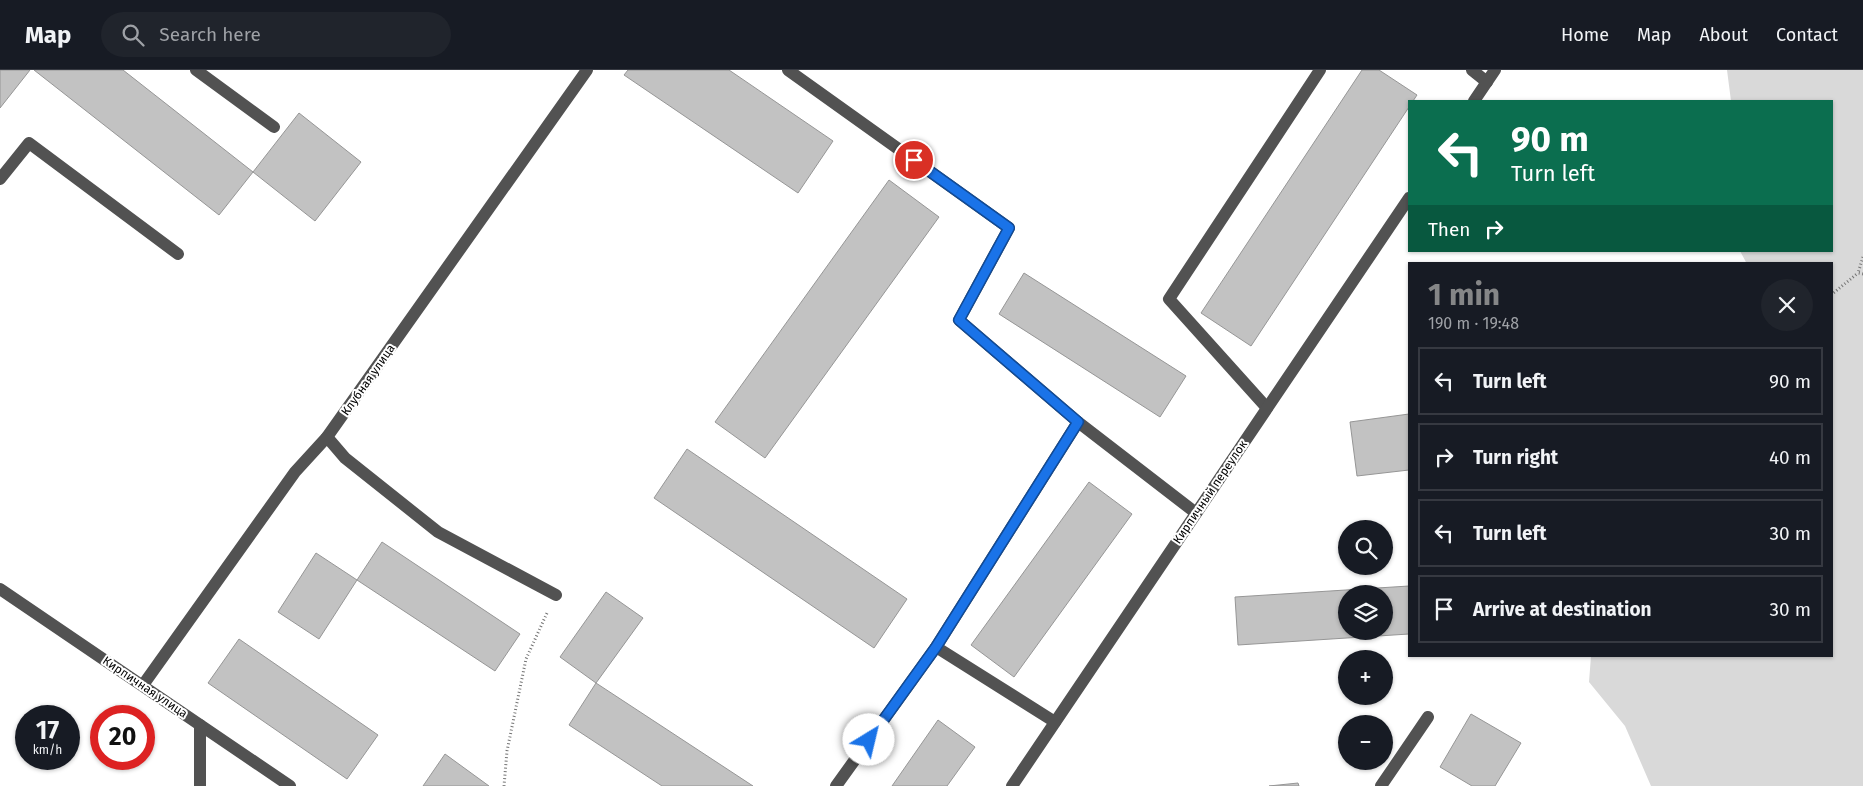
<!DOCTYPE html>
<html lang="en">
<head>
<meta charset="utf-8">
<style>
	:root { --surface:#171b24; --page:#20242c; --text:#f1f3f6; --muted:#9ea1a6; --line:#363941; --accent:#858687 }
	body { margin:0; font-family:"Fira Sans",sans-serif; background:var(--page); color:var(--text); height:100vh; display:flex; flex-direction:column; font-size:19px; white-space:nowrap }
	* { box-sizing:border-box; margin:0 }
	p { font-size:16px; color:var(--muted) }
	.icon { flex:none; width:28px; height:28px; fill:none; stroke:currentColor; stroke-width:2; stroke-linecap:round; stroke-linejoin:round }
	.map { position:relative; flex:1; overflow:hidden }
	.panel { position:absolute; left:1408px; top:192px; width:425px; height:395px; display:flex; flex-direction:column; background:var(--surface); border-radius:0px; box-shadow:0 1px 4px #0004 }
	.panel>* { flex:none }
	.banner { position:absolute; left:1408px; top:30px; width:425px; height:152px; border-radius:0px; box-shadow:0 1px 4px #0004; background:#0b6e4f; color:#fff; overflow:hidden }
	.buttons { position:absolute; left:1338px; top:450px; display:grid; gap:10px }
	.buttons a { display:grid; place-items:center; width:55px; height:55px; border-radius:50%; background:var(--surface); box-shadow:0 1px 4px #0004; font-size:25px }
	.speed { position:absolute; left:15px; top:635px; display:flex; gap:10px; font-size:25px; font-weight:700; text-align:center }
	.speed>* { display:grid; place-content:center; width:65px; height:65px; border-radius:50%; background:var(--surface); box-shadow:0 1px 4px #0004; line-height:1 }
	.speed small { font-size:12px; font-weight:400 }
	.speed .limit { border:8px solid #d22; background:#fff; color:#111 }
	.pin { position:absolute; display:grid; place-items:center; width:42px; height:42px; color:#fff; margin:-21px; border:2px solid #fff; border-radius:50%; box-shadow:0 1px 5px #0007 }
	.me { position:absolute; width:55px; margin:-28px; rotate:36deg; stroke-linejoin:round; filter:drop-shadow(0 0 4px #0008) }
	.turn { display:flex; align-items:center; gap:18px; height:105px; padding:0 20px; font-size:22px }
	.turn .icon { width:65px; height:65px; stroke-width:2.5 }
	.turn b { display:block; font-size:35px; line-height:42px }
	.then { display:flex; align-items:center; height:48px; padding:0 20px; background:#0003; gap:10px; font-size:19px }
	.round { display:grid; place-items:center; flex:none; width:52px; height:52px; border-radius:26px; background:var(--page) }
	.overview { display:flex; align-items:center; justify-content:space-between; height:85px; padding:0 20px }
	h1 { font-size:30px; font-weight:700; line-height:38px; color:var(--accent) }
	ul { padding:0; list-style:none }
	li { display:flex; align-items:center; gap:15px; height:68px; margin:0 10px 8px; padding:0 10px; border:2px solid var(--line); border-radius:0px }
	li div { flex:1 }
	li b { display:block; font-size:19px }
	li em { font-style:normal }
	header { display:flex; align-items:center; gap:30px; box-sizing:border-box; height:70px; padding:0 25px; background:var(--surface); border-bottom:1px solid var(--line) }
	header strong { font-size:24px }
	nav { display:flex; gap:28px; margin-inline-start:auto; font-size:18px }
	.search { width:350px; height:45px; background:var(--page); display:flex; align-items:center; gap:12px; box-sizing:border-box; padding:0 18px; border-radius:28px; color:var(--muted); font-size:19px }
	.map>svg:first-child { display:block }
	.green { fill:#d9d9d9 }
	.building { fill:#c2c2c2; stroke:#969696; fill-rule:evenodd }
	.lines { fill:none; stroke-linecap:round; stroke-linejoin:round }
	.path { stroke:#747474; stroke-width:3; stroke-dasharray:1 2.5; stroke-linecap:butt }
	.minor { stroke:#525252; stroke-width:12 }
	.route-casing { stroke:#114b97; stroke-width:12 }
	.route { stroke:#1a73e8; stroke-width:9 }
	.labels { text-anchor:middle; stroke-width:4; stroke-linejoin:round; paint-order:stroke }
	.street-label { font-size:12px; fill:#000; stroke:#fff }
</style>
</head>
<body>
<header>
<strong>Map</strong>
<div class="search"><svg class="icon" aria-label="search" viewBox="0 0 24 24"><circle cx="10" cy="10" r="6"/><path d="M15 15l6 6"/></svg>Search here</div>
<nav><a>Home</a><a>Map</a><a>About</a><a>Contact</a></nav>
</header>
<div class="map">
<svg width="1863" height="716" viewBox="0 0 1863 716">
	<rect width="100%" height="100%" fill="#fff"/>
	<!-- green -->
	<polygon class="green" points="1727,0 1863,0 1863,716 1651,716 1625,656 1589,612 1591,586 1831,586 1831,194 1747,194 1740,181 1831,181 1831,31 1731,31"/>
	<!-- building -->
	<g class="building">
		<polygon points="0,0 30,0 0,38"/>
		<polygon points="34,0 123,0 253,102 219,145"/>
		<polygon points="628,0 729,0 833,71 798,123 624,5"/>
		<polygon points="1362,0 1379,0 1417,25 1413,31 1409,31 1409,37 1251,276 1201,243"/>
		<polygon points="299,43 361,92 315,151 253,102"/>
		<polygon points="889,110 939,147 765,388 715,352"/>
		<polygon points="1024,203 1186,306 1160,347 999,244"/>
		<polygon points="1409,344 1409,400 1357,406 1350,352"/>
		<polygon points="687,379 907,529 874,578 654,428"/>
		<polygon points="1089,412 1132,444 1014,607 971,575"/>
		<polygon points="382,472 520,564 495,601 357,510"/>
		<polygon points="316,483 357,510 319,569 278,542"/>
		<path d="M 1409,516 L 1409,564 L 1238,575 L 1235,527 ZM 1346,524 L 1384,524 L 1384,561 L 1346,561 Z"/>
		<polygon points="606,522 643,548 596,613 560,587"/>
		<polygon points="239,569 378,665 347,709 208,613"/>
		<polygon points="596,613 753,716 662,716 569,655"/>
		<polygon points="1471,644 1521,673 1495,716 1472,716 1440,697"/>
		<polygon points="938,650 975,677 947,716 892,716"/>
		<polygon points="445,684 489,716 423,716"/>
		<polygon points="1298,713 1299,716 1269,716"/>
	</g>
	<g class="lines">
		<!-- path -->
		<g class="path">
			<polyline points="1863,187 1858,203 1863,204"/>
			<polyline points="1831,225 1858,203"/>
			<polyline points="504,716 507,681 526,589 547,543"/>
		</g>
		<!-- minor -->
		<g class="minor">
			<polyline points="196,0 274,57"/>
			<polyline points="788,0 1009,158 959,250 1078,352 1196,443"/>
			<polyline points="1472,0 1487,12"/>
			<polyline points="1474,31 1495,0"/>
			<polyline points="0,109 29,73 178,184"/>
			<polyline points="1267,338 1169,229 1320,0"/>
			<polyline points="327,367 345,388 438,462 556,525"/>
			<polyline points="0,519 290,716"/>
			<polyline points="936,577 1055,652"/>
			<polyline points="143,615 295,402 327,367 587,0"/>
			<polyline points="200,655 200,716"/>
			<polyline points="836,716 936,577 1078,352"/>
			<polyline points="1012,716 1409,128"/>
			<polyline points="1381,716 1428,647"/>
		</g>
	</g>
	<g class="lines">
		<defs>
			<polyline id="route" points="869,670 936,577 1078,352 959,250 1009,158 914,90"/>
		</defs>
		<!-- route casing -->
		<use href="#route" class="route-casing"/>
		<!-- route -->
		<use href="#route" class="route"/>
	</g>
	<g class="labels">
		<!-- street labels -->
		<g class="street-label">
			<text transform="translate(368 310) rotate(-55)" y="4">Клубная улица</text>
			<text transform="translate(1210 422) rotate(-56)" y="4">Кирпичный переулок</text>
			<text transform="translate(145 617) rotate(34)" y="4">Кирпичная улица</text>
		</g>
	</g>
</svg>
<div class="buttons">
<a><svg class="icon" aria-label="search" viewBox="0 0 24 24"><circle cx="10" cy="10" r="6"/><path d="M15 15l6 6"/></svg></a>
<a><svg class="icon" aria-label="layers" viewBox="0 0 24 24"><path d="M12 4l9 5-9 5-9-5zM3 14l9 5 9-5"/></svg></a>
<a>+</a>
<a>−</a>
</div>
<div class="speed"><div>17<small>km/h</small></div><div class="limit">20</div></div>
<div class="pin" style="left:914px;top:90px;background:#d93025"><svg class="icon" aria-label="arrive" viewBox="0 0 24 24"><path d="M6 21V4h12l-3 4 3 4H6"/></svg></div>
<svg class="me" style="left:869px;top:670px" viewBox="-20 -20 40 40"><circle r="19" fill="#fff"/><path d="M0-13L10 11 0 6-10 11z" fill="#1a73e8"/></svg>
<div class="banner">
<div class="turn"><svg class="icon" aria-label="left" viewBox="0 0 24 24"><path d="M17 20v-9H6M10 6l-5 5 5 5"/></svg><div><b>90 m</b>Turn left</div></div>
<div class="then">Then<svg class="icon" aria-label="right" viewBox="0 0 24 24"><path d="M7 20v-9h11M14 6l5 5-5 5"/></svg></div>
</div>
<section class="panel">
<div class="overview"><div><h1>1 min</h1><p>190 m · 19:48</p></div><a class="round"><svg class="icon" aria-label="close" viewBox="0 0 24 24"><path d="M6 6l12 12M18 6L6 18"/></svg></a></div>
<ul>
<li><svg class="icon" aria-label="left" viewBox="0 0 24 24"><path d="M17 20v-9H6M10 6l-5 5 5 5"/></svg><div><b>Turn left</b></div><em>90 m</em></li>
<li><svg class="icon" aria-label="right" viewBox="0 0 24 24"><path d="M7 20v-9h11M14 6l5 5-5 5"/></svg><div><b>Turn right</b></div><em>40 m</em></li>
<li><svg class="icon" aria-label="left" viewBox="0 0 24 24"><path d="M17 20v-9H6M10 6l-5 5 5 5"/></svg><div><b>Turn left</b></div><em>30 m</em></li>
<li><svg class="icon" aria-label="arrive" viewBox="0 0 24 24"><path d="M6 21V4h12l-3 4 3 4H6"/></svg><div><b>Arrive at destination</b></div><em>30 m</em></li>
</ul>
</section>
</div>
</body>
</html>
